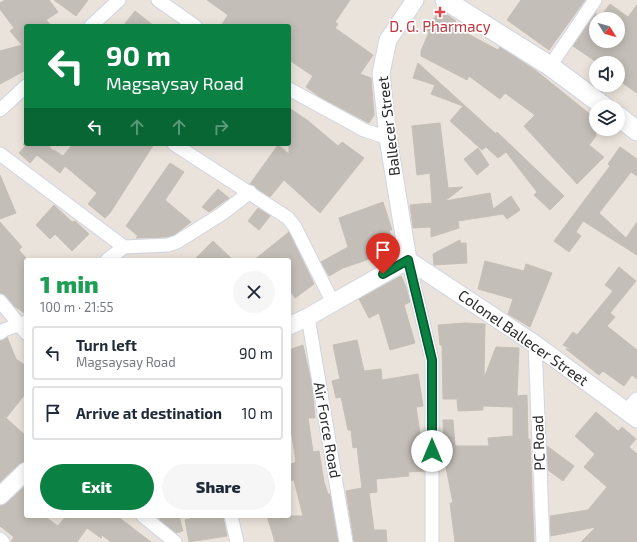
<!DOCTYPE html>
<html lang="en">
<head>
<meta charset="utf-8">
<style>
	:root { --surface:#fff; --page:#f6f6f7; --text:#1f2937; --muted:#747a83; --line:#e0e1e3; --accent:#0b8043 }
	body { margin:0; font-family:"Exo 2",sans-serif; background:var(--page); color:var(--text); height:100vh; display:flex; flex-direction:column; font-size:15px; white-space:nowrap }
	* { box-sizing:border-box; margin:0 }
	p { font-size:13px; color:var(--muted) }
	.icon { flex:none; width:22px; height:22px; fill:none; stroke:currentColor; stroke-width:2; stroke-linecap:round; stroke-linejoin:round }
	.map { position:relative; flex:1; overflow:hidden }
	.drawer { position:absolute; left:24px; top:258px; width:267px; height:260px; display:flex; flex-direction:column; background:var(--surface); border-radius:4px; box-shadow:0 2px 10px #0003 }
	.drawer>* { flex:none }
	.top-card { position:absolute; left:24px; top:24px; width:267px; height:122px; border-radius:4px; box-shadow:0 2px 10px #0003; background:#0b8043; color:#fff; overflow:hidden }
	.needle { width:26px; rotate:127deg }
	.tools { position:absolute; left:589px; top:12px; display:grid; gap:8px }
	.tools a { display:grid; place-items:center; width:36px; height:36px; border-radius:50%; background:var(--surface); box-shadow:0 2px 10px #0003; font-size:20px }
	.pin { position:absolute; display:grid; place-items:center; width:34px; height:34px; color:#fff; margin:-41px -17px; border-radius:50% 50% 50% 0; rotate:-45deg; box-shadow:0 0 4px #0007 }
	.pin .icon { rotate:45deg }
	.me { position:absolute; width:44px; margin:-22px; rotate:0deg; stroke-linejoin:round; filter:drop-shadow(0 0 3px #0008) }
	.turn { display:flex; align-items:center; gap:14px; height:84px; padding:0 16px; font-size:18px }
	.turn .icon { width:52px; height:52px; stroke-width:2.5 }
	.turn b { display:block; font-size:28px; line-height:34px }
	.lanes { display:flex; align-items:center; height:38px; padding:0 16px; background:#0003; justify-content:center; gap:20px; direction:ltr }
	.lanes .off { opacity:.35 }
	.round { display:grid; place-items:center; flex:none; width:42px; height:42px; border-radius:21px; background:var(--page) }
	.summary { display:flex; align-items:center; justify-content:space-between; height:68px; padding:0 16px }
	h1 { font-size:24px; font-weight:800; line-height:30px; color:#1e9e55 }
	.cta { display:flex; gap:8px; margin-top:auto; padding:8px 16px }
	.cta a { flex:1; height:46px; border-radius:24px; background:var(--accent); color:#fff; font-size:16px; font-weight:800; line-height:46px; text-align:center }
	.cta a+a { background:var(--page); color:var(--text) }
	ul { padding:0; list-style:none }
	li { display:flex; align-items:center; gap:12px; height:54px; margin:0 8px 6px; padding:0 8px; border:2px solid var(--line); border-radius:4px }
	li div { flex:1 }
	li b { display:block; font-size:15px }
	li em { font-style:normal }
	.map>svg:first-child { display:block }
	.building { fill:#c3beb7; stroke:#c5bfb5 }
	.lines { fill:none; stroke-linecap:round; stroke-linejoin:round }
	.minor-casing { stroke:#d1d5e1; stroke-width:15 }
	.tertiary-casing { stroke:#d1d5e1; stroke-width:19 }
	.secondary-casing { stroke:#d1d5e1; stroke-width:21 }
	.minor { stroke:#fff; stroke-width:13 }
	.tertiary { stroke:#fff; stroke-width:17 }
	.secondary { stroke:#fff; stroke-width:19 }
	.route-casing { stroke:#07532c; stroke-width:10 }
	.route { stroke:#0b8043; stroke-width:7 }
	.health-dot { fill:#e0444e; stroke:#fff; stroke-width:1.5 }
	.labels { text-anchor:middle; stroke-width:3.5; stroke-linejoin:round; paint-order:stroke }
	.health-label { font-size:15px; fill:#be3a42; stroke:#fff }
	.street-label { font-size:15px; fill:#292929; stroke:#fff }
</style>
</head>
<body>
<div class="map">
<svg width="637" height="542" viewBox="0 0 637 542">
	<rect width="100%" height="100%" fill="#eae3db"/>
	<!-- building -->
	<g class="building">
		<polygon points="5,0 49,0 58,12 46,20 52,26 26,26 26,70 0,84 0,51 22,45 10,31 14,28 0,9 0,3"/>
		<polygon points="54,0 88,0 76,16"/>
		<polygon points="207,0 350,0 335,22 338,24 335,28 373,55 360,74 371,78 374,115 369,123 320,97 306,87 313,76 289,60 289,26 221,26 228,15"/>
		<polygon points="521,0 585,0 549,50 507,20"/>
		<polygon points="610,4 628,17 637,5 637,93 618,80 618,63 598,63 573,46 596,13 596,41 618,41 618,19 599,19"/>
		<polygon points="440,10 456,21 453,26 498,50 500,47 535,70 596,119 596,136 589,145 604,157 577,184 524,126 535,115 505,93 500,99 469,76 467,80 421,56 421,51 429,32 426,30"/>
		<polygon points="135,11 154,26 123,26"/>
		<polygon points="418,63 496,134 497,132 564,196 550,210 534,195 537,192 506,152 498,158 486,147 482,150 450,121 463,106 431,94 435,85 413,78"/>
		<polygon points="289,108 307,120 338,146 342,142 364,158 320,213 284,180 270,197 250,184 278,145 289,154"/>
		<polygon points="440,123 448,188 463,187 445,201 490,193 493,209 511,196 520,210 507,219 503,214 458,221 459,228 431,237 431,227 413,228 410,205 432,203 430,173 417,175 412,126"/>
		<polygon points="23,144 47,144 53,151 54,150 63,156 73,144 154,144 110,213 105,218 88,204 97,193 65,166 60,173 37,155 30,163 19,153 25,146"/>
		<polygon points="620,147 637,159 637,176 631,172 599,213 626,238 637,222 637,255 583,221 576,232 581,236 569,252 554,241 610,166 608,164"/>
		<polygon points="478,148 489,165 477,175 464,159"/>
		<polygon points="170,163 184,172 165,200 191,222 174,235 167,237 136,238 138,236 126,226"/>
		<polygon points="0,175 16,213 0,219"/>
		<polygon points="218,189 229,198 209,212 202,207"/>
		<polygon points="383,202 392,230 389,230 396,250 343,268 329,276 321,262 348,247 339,218"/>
		<polygon points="54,205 72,222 75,221 89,234 72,251 55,234 50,239 36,225"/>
		<polygon points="258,208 270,216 259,230 248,221"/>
		<polygon points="0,222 22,247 19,250 26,258 26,314 14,306 6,296 0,293"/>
		<polygon points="289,232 314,284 295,298 289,289 289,260 254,260"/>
		<polygon points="460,240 460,243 466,243 467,263 434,265 433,254"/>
		<polygon points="213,241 233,260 194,260"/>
		<polygon points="485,261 524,271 526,264 552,273 530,327 508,314 513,299 478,289"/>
		<polygon points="619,267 636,281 610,313 615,317 607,326 637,350 637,379 632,375 624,386 603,371 599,375 566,349 571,349 563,345 573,332 577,335 613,291 605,285"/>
		<polygon points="401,276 406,287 410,302 404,305 415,343 390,350 379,313 369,318 359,299"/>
		<polygon points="465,323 485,324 484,378 496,347 519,348 517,396 527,395 528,439 530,439 534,542 455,542 450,503 453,503 444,457 443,420 453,420 455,446 489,446 488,438 513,436 513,407 483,406 483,410 458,411 457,399 443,399 442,345 440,345 438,325"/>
		<polygon points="7,337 16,359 26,366 26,393 6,418 26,436 26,461 19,464 0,482 0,341"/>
		<polygon points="357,340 364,371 381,369 382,380 418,374 423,406 416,407 424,459 424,471 408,472 409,476 376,479 377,492 369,493 374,530 386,530 387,542 354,542 346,491 362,488 357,447 353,448 351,430 348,430 341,397 336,398 332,381 340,379 333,345"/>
		<polygon points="303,345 312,386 315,418 308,418 313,452 319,451 324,482 328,494 330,494 338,542 275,542 267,516 303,516 294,480 289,481 289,465 296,462 291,429 289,429 289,350"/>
		<polygon points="596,412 618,431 622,427 636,439 629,447 637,454 637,542 581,542 596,527 551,536 550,516 588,510 607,487 584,467 595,454 575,436"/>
		<polygon points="547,446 574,466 563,481 548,470"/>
		<polygon points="26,485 26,516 44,516 58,526 66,516 117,516 151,542 111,542 102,535 101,538 87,528 77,542 11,542 14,537 0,526 0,506 7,503"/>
		<polygon points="159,516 179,516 183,531 176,533 160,520"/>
		<polygon points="202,516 223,516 227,536 189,542 185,520"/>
	</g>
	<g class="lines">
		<defs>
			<g id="minor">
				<polyline points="158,0 195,26"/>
				<polyline points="91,26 119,0"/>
				<polyline points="550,66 595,0"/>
				<polyline points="289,89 364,130 388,138"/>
				<polyline points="0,110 26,86"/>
				<polyline points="174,144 288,218 295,227 333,303"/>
				<polyline points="0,154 124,247"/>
				<polyline points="107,260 124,247 168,245 177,242 223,213 250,192"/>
				<polyline points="408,260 432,360 432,542"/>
				<polyline points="0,301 26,333"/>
				<polyline points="308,317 346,542"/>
				<polyline points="0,333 4,330 26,322"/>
				<polyline points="535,344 543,542"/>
				<polyline points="626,411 637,399"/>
				<polyline points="143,516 175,542"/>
				<polyline points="231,516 237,542"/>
				<polyline points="0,539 3,542"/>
			</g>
			<g id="tertiary">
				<polyline points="408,260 535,344 637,419"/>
				<polyline points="408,260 388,138 381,73 388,40 415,0"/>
				<polyline points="289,326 308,317 408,260"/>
				<polyline points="0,496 26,471"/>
			</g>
			<g id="secondary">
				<polyline points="445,0 550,66 605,107"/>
				<polyline points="618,116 637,131"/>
			</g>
		</defs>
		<!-- minor casing -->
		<use href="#minor" class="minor-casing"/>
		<!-- tertiary casing -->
		<use href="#tertiary" class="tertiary-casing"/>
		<!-- secondary casing -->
		<use href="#secondary" class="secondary-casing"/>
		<!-- minor -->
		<use href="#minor" class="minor"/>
		<!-- tertiary -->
		<use href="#tertiary" class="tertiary"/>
		<!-- secondary -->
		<use href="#secondary" class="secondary"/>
	</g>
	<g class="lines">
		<defs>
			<polyline id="route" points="383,274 408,260 432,360 432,451"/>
		</defs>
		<!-- route casing -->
		<use href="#route" class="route-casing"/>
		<!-- route -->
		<use href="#route" class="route"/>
	</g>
	<!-- markers -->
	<path class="health-dot" d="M438 6h4v4h4v4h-4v4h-4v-4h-4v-4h4z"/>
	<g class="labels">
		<!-- health labels -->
		<g class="health-label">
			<text x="440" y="32">D. G. Pharmacy</text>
		</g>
		<!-- street labels -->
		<g class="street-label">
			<text transform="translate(389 126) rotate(-97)" y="5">Ballecer Street</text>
			<text transform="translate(523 338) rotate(35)" y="5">Colonel Ballecer Street</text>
			<text transform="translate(327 430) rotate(80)" y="5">Air Force Road</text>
			<text transform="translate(539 443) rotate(-92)" y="5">PC Road</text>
		</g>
	</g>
</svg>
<div class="tools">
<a><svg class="needle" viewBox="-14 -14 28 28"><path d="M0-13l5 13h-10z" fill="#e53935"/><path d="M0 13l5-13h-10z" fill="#747a83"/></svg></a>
<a><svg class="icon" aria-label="sound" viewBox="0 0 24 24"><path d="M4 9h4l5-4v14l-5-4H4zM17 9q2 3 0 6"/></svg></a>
<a><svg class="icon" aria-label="layers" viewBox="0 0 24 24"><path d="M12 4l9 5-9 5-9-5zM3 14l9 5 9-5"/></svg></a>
</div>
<div class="pin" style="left:383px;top:274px;background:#d93025"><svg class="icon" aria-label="arrive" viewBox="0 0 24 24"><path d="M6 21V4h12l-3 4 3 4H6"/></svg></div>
<svg class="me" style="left:432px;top:451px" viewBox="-20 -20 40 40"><circle r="19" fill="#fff"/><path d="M0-13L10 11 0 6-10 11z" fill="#0b8043"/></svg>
<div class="top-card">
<div class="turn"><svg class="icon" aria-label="left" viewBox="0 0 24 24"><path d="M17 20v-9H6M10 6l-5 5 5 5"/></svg><div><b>90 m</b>Magsaysay Road</div></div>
<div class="lanes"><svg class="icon" aria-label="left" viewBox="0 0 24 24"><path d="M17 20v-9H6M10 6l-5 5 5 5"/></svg><svg class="icon off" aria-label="ahead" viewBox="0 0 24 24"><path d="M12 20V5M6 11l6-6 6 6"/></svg><svg class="icon off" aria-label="ahead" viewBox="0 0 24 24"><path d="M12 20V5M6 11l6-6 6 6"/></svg><svg class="icon off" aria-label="right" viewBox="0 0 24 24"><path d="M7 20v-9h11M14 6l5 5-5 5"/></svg></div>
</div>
<section class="drawer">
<div class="summary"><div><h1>1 min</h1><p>100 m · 21:55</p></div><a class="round"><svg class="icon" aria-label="close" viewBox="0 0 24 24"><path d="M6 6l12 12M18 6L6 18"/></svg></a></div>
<ul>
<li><svg class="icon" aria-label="left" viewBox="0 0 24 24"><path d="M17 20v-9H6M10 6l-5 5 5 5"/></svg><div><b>Turn left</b><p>Magsaysay Road</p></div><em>90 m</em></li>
<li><svg class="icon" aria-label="arrive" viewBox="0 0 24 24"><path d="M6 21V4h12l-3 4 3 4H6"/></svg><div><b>Arrive at destination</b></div><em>10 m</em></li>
</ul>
<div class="cta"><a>Exit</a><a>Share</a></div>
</section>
</div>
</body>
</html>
